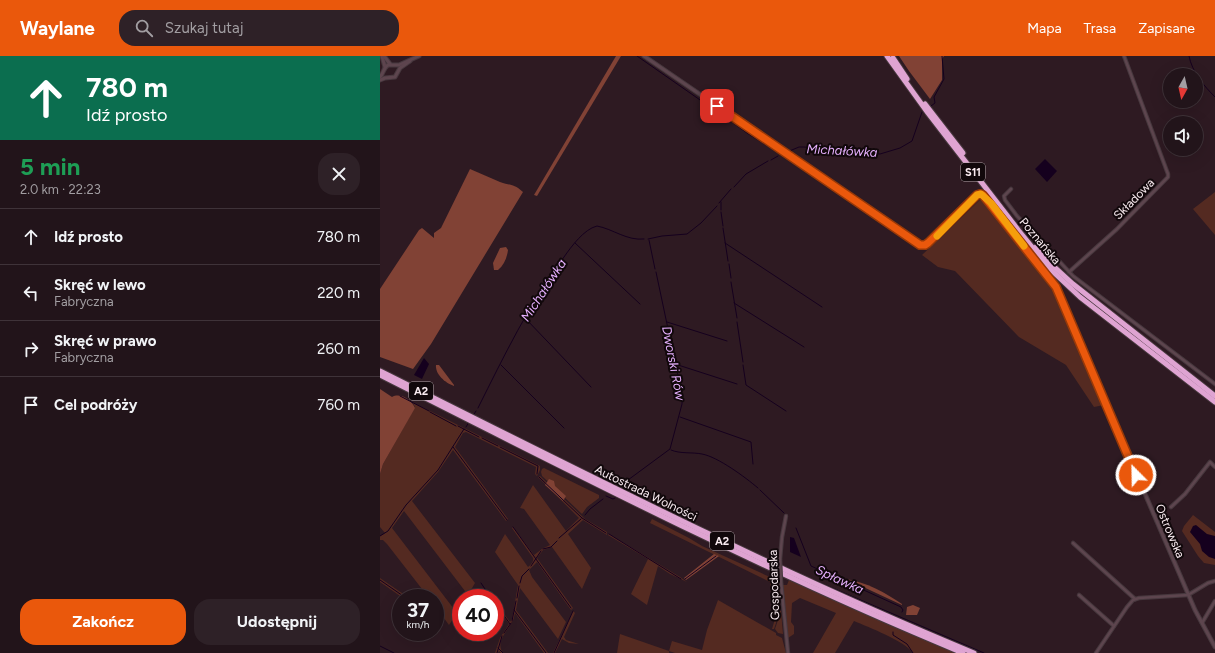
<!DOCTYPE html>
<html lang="pl">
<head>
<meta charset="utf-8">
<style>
	:root { --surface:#22141a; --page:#2e2127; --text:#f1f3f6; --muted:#a29ea2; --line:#3f3339; --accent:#ea580c }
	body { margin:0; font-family:Figtree,sans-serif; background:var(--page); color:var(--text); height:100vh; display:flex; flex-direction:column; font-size:15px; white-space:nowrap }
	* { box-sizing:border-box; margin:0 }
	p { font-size:13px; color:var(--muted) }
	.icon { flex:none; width:22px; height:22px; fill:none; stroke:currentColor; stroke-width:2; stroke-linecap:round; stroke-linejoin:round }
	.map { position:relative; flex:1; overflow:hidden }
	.side { display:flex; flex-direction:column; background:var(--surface); width:380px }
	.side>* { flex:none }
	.hud { background:#0b6e4f; color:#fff; overflow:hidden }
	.needle { width:26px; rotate:188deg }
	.fabs { position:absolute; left:783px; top:12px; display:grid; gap:8px }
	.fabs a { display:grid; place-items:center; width:40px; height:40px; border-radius:50%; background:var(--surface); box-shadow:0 4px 16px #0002,0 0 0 1px var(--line); font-size:20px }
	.speed { position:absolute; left:12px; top:533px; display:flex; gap:8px; font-size:20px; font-weight:700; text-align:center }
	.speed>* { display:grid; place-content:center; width:52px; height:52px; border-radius:50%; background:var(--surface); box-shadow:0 4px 16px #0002,0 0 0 1px var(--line); line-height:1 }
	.speed small { font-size:10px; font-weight:400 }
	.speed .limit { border:6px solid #d22; background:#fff; color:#111 }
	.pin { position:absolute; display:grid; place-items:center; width:34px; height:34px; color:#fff; margin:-17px; border-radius:8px; box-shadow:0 2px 6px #0006 }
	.me { position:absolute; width:44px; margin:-22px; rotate:337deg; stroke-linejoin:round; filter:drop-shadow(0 0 3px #0008) }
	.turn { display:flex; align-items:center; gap:14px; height:84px; padding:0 20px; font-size:18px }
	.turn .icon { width:52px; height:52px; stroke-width:2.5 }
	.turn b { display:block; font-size:28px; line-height:34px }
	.round { display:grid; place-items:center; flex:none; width:42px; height:42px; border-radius:16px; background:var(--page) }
	.overview { display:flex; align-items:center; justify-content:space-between; height:68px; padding:0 20px }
	h1 { font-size:24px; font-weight:700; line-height:30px; color:#1e9e55 }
	.action { display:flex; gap:8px; margin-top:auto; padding:8px 20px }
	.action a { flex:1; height:46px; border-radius:16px; background:var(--accent); color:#fff; font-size:16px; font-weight:700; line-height:46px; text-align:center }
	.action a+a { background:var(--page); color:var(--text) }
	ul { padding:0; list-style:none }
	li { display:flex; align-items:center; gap:12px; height:56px; padding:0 20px; border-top:1px solid var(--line) }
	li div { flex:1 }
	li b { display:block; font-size:15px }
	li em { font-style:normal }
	header { display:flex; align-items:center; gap:24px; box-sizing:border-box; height:56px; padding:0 20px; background:var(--accent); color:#fff }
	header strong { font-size:19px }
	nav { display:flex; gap:22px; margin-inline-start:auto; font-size:14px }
	.search { width:280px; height:36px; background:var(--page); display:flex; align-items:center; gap:10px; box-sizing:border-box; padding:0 14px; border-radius:16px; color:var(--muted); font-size:15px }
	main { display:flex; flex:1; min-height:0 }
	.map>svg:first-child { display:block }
	.green { fill:#542a21 }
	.forest { fill:#814235 }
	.water { fill:#15001e }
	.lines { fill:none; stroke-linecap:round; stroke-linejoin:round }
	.stream { stroke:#15001e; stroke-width:1 }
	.minor-casing { stroke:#47383e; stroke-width:4.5 }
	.tertiary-casing { stroke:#47383e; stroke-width:5 }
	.motorway-casing { stroke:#47383e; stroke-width:7 }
	.minor { stroke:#5d454e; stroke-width:2.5 }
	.tertiary { stroke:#5d454e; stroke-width:3 }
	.motorway { stroke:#dfa4d2; stroke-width:5 }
	.minor-bridge-casing { stroke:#47383e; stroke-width:4.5; stroke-linecap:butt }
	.minor-bridge { stroke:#5d454e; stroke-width:2.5 }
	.route-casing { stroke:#983908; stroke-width:10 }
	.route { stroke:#ea580c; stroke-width:7 }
	.slow { stroke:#f59e0b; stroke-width:7 }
	.labels { text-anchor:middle; stroke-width:4; stroke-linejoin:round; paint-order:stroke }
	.shield { fill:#11080b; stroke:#b3a7ab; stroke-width:1 }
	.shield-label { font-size:11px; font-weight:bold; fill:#f9ebf0 }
	.street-label { font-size:12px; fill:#f9ebf0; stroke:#11080b }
	.water-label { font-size:13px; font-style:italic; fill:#e6b0fe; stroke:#11080b }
</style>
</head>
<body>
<header>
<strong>Waylane</strong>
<div class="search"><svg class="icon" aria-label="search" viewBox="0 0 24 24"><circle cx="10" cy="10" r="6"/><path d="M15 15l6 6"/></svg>Szukaj tutaj</div>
<nav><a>Mapa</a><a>Trasa</a><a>Zapisane</a></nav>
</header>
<main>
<section class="side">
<div class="hud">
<div class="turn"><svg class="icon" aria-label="ahead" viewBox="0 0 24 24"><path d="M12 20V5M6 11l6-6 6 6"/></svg><div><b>780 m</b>Idź prosto</div></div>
</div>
<div class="overview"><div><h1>5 min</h1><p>2.0 km · 22:23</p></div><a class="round"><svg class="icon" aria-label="close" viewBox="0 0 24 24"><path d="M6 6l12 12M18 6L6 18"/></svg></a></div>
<ul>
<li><svg class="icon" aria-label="ahead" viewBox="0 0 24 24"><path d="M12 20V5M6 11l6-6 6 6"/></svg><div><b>Idź prosto</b></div><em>780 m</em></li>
<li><svg class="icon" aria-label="left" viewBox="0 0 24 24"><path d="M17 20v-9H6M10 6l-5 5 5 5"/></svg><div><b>Skręć w lewo</b><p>Fabryczna</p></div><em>220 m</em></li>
<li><svg class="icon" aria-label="right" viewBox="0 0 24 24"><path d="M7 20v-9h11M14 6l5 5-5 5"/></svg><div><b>Skręć w prawo</b><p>Fabryczna</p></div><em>260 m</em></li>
<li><svg class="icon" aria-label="arrive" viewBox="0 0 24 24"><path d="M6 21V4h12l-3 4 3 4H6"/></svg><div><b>Cel podróży</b></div><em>760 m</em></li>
</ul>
<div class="action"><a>Zakończ</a><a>Udostępnij</a></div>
</section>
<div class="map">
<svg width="835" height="597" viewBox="0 0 835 597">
	<rect width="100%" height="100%" fill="#2e1a22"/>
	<!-- green -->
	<g class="green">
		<polygon points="835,136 835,179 813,153"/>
		<polygon points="602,142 605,143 671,228 724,349 714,351 686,309 639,281 575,215 558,211 542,199"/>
		<polygon points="32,346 160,410 160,414 157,420 155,418 156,411 86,376 83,377 75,391 128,463 126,465 73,394 58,416 32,445 95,527 88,539 24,455 12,472 77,557 69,569 55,550 55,542 49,542 7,488 3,484 0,484 0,480 5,477 0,471 0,418 3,408 35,351"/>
		<polygon points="164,412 219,439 219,442 207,451 202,458 162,420 161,416 162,413"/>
		<path d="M 160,420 L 205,463 L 227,476 L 227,479 L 203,464 L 188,478 L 211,512 L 202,533 L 172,491 L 163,494 L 157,502 L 193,552 L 191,554 L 157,506 L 149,514 L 152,521 L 186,566 L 178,583 L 140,532 L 136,554 L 168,597 L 164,597 L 135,557 C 134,560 134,563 132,566 C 127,576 115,586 123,597 L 121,597 L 119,595 L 118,597 L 115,597 L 120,582 L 129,568 L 115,548 L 115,545 L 130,566 L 132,563 L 138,529 L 115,496 L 125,478 L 148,511 C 151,509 154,505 153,502 L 132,472 L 133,471 L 154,499 L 162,493 L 170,489 L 144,453 L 140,452 L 153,429 L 186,475 L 199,462 L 158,421 Z"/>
		<polygon points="813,459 835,476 835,509 824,507 818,500 802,475 804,470"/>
		<polygon points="272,463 309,482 322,490 392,522 395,527 399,527 400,541 396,541 398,554 401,555 403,578 398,577 395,573 398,564 396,549 397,564 394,573 392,573 395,563 390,526 270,467"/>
		<polygon points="229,478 300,521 307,526 290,518 278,510 267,549 251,538 268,503 228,479"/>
		<polygon points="0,522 29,542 23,542 0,526"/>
		<path d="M 409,524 L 475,554 L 578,597 L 533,597 C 525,585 488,571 474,565 L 455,597 L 433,597 L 456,557 L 420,542 L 412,547 L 411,566 L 414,570 L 414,578 L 408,582 L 403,529 L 407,529 Z"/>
		<polygon points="338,544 396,577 396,579 402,582 406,597 295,597 289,595 289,597 237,597 240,578 289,595 292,585 322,594 327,574"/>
		<polygon points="193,555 195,557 184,581 186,584 199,588 189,587 182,583 175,597 173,597"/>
	</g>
	<!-- forest -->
	<g class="forest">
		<polygon points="236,0 241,0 157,140 154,139"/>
		<polygon points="519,0 564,0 562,3 562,24 550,43 529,15"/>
		<path d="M 90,113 C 100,117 110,122 120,126 C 130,130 133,127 143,136 L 51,288 L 33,313 L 0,301 L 0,233 L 39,174 L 42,172 L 54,182 L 54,177 L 61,172 Z"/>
		<path d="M 126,191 L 128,194 C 127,202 124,209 118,214 L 114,214 L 113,207 L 120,192 Z"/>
		<path d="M 56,309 L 59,309 L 74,329 L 74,330 C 65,327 55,318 56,309 Z"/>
		<path d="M 0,333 L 12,341 C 20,336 32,344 35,352 L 3,408 L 0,418 Z"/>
		<polygon points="169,423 174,425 175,430 186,440 183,445 165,429"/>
		<polygon points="334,498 339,500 306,524 304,522"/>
		<path d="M 466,523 C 486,526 506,537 522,548 L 522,549 Z"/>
		<polygon points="533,549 540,552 537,559 526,559 527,551"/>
	</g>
	<!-- water -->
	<g class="water">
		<polygon points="665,103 677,115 667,126 655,113"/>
		<polygon points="44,302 49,308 42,323 34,319"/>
		<polygon points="816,469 827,478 835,480 835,503 829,501 822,495 820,488 810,476 813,470"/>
		<polygon points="410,481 414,482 421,501 410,496"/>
	</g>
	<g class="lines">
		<!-- stream -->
		<g class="stream">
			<polyline points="257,0 323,46"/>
			<path d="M 809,0 C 812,16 824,30 835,41"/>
			<polyline points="326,47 367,77 402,99"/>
			<polyline points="551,50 555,47 554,41 564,23 562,0"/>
			<polyline points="407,96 419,91 424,91 500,98 520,92 532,85 542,56"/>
			<polyline points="401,99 403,98"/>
			<polyline points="391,104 398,100"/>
			<polyline points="354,131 366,118 388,105"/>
			<polyline points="339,147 351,133"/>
			<polyline points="341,154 341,146"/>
			<polyline points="341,156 343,170"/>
			<polyline points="343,172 348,205"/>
			<polyline points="268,183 282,180 307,178 321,167 337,150"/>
			<polyline points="269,184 275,213"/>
			<polyline points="195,187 260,248"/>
			<polyline points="345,187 442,251"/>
			<polyline points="349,208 351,222"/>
			<polyline points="351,226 357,262"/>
			<polyline points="354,247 424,291"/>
			<polyline points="145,262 211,331"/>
			<polyline points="287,266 347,285"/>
			<polyline points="357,266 363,306"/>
			<polyline points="295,308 357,328"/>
			<polyline points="121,309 184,372"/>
			<polyline points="363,309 366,329 406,355"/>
			<polyline points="20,340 49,355"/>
			<path d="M 98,352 C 124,300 149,248 184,201 C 191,191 204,173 217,170 C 233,173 247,185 264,183"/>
			<polyline points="50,356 76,370"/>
			<polyline points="93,360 96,355"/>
			<polyline points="300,361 371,386 373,408"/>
			<polyline points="78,370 99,381"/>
			<polyline points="86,371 89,366"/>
			<polyline points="102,382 118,390"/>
			<polyline points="73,391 127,464"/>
			<polyline points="120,391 158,410 157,418"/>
			<path d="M 291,394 C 300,398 312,396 322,398 C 338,401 365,421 378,432"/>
			<polyline points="159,421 202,462 226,477"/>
			<polyline points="248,424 290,393 302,348 302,339 276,216"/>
			<polyline points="240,431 245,427"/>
			<polyline points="380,434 404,457"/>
			<polyline points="226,440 233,443 235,442"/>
			<polyline points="205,459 210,453 223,443"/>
			<polyline points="133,471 191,552"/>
			<polyline points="416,472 431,510 521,551 523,554 522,556"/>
			<polyline points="229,478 301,523"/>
			<polyline points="0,480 8,475 26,449 58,414 84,373"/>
			<polyline points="179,482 201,463"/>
			<polyline points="163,493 171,491 177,485"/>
			<polyline points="151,510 161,495"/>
			<polyline points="305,523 336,500"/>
			<polyline points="0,524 26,542"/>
			<polyline points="434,524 604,597"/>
			<polyline points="101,527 111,542"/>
			<polyline points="140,527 142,520 149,513"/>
			<polyline points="137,542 139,530"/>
			<polyline points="115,547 130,568"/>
			<polyline points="134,554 166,597"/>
			<polyline points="55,562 62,567"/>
			<polyline points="132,565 136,545"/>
			<polyline points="513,576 513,579 527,588 533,597"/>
			<polyline points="124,577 131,567"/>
			<polyline points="0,590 14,597"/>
			<polyline points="118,592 123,597"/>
			<polyline points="117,597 122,580"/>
			<polyline points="174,597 193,555"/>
		</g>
		<defs>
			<g id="minor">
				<polyline points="631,133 624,140 625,144 637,160 693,220 835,328"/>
				<polyline points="689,216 737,173 788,121 788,118 744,0"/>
				<polyline points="791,451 805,438 830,406 835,411"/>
				<polyline points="693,487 755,543"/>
				<polyline points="400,503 402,481 406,460"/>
				<polyline points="401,526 408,597"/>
				<polyline points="699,539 734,570"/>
				<polyline points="822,567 835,545"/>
				<polyline points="716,597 747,551 753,544 759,542 808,539 828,527 835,525"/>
			</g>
			<g id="tertiary">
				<polyline points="2,0 5,11"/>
				<polyline points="4,0 10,8"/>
				<polyline points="264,0 540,189 545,189 551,185 597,139 601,138 605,140 676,231 815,554 835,591"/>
				<path d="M 0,21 C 4,17 3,12 8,9 L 19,9 L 39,0"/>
				<polyline points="0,24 5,22 15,21 20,12 30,5"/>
			</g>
			<g id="motorway">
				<polyline points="507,0 548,57 639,175 669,212 700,241 835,346"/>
				<polyline points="513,2 527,23"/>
				<polyline points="545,48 583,97"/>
				<polyline points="656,191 670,207 693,228 835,340"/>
				<path d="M 0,315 C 196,413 391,513 594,597"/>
				<path d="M 0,319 C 192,416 384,515 583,597"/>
			</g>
		</defs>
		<!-- minor casing -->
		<use href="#minor" class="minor-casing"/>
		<!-- tertiary casing -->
		<use href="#tertiary" class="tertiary-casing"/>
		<!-- motorway casing -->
		<use href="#motorway" class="motorway-casing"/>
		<!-- minor -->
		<use href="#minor" class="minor"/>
		<!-- tertiary -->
		<use href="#tertiary" class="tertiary"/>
		<!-- motorway -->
		<use href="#motorway" class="motorway"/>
		<defs>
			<polyline id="minor-bridge" points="400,503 401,526"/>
		</defs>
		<!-- minor-bridge casing -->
		<use href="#minor-bridge" class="minor-bridge-casing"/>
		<!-- minor-bridge -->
		<use href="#minor-bridge" class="minor-bridge"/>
	</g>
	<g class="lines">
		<defs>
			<polyline id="route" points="337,50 540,189 545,189 548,187 597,139 600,138 603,139 676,231 756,419"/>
		</defs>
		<!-- route casing -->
		<use href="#route" class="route-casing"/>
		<!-- route -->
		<use href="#route" class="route"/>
		<!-- slow -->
		<polyline class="slow" points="557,180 597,139 601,138 611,147 644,190"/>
	</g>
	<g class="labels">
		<!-- shield labels -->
		<g class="shield">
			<rect x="581" y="107" width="24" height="18" rx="3"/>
			<rect x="29" y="326" width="24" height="18" rx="3"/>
			<rect x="330" y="476" width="24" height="18" rx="3"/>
		</g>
		<g class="shield-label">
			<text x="593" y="120">S11</text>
			<text x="41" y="339">A2</text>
			<text x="342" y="489">A2</text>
		</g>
		<!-- street labels -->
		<g class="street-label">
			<text transform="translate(754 143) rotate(-45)" y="4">Składowa</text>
			<text transform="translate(660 185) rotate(50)" y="4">Poznańska</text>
			<text transform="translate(266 437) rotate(26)" y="4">Autostrada Wolności</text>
			<text transform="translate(790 475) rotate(67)" y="4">Ostrowska</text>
			<text transform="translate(394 529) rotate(-92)" y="4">Gospodarska</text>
		</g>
		<!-- water labels -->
		<g class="water-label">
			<text transform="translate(462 94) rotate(3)" y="5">Michałówka</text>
			<text transform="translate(163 234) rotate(-57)" y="5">Michałówka</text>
			<text transform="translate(294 307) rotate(79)" y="5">Dworski Rów</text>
			<text transform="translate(460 523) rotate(25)" y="5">Spławka</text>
		</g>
	</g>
</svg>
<div class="fabs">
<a><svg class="needle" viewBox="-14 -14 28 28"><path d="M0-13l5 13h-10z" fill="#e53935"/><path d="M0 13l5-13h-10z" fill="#a29ea2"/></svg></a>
<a><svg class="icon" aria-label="sound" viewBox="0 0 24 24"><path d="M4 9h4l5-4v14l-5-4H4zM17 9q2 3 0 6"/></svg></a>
</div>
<div class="speed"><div>37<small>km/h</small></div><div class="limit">40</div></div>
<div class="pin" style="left:337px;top:50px;background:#d93025"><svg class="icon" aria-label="arrive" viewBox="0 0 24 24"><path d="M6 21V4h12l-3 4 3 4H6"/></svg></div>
<svg class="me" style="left:756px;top:419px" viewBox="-20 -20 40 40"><circle r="17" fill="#ea580c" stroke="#fff" stroke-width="3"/><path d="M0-11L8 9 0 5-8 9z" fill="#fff"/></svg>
</div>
</main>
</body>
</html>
